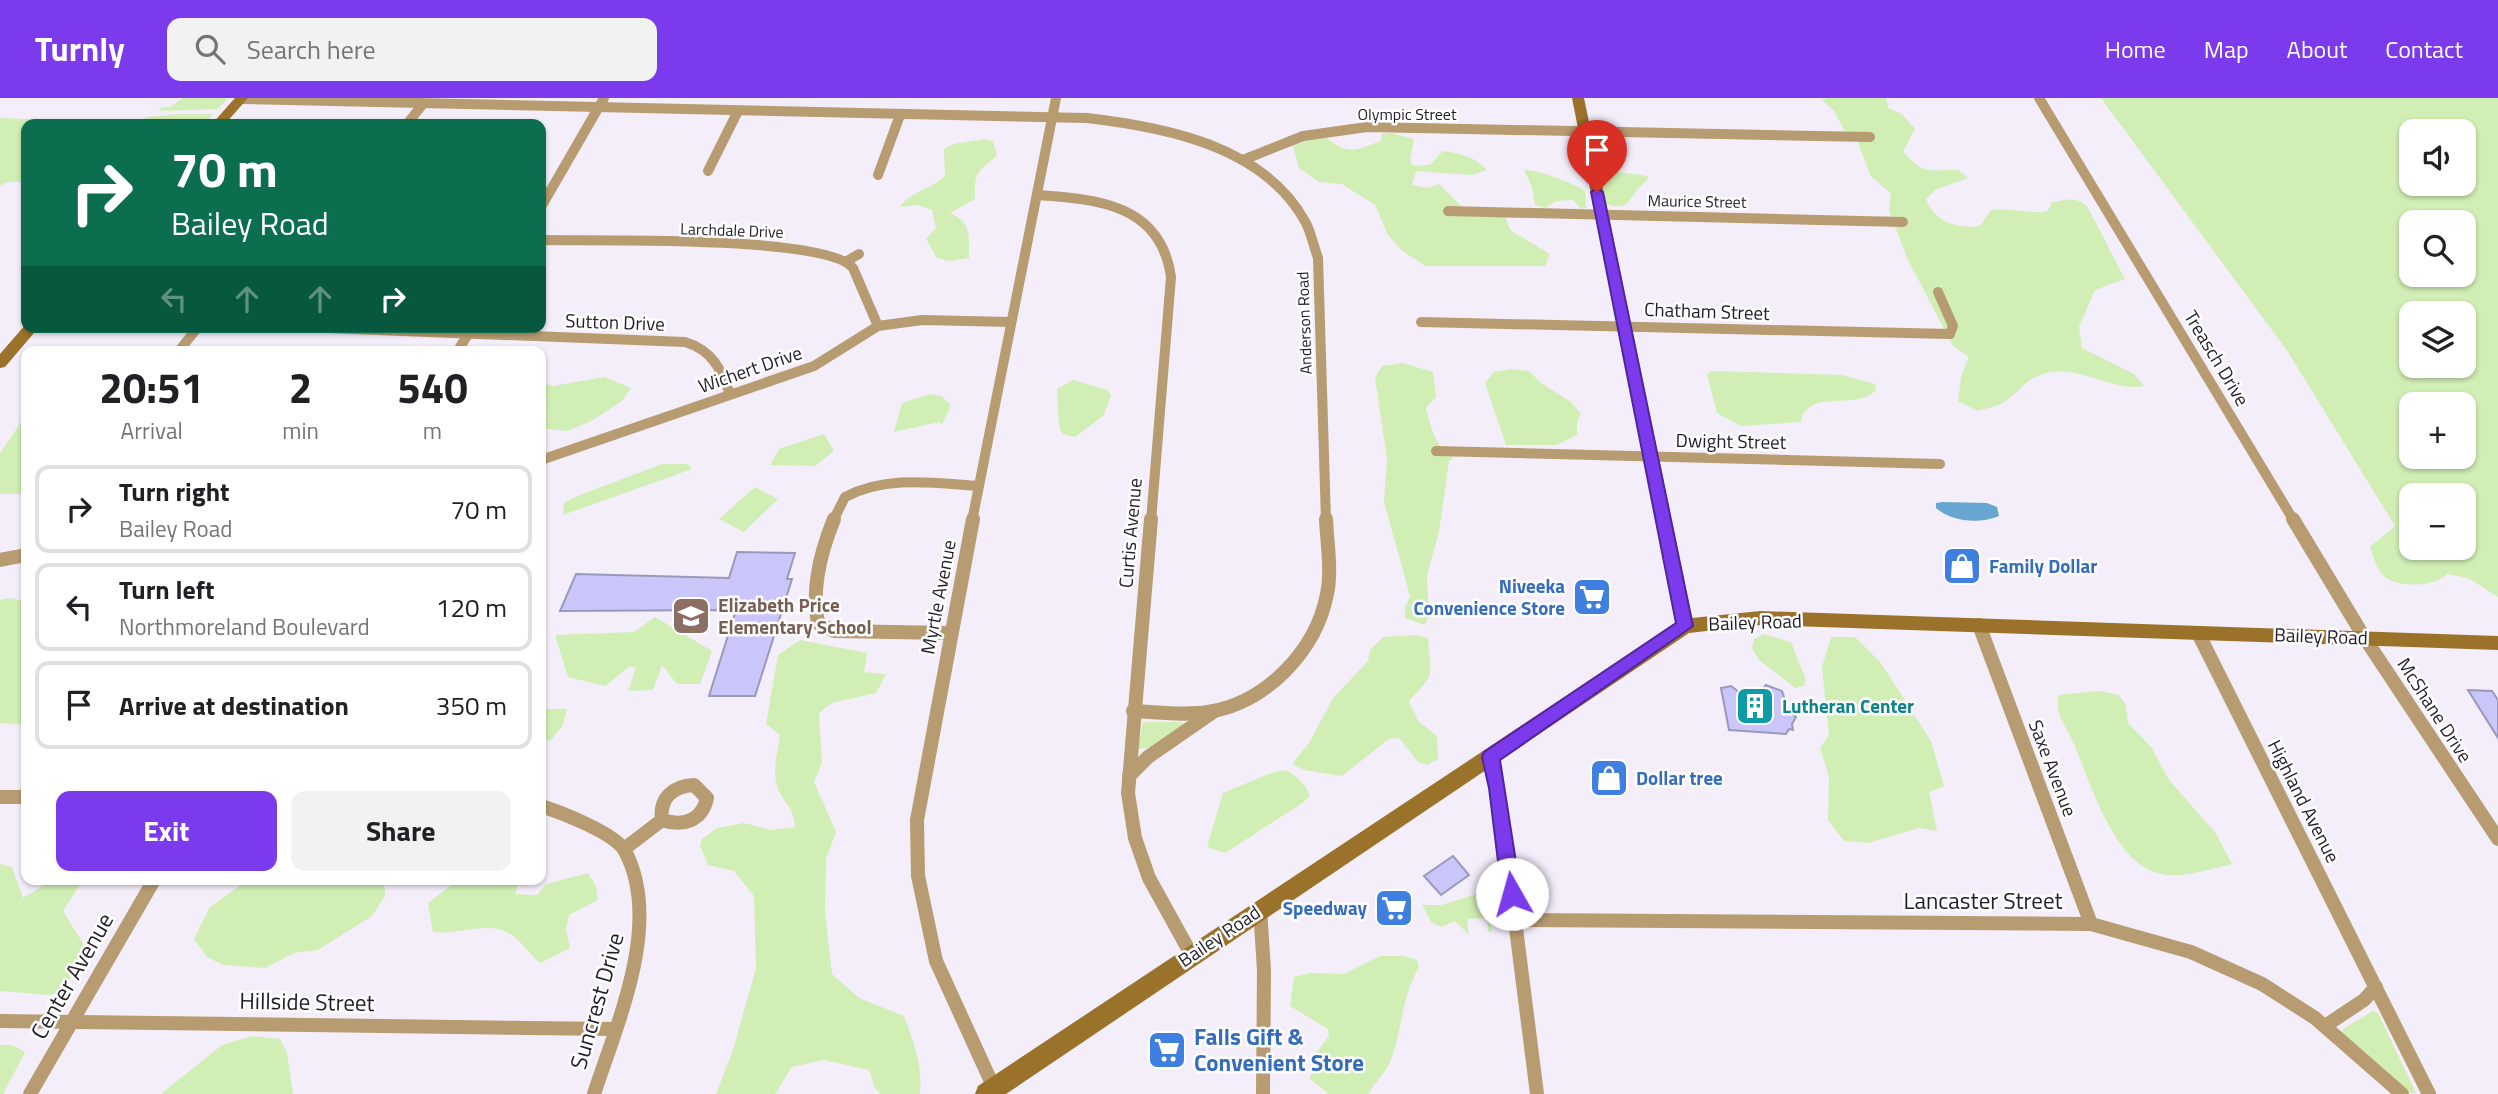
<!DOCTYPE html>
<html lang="en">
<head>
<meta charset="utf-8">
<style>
	:root { --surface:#fff; --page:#f2f2f2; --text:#202124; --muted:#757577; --line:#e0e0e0; --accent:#7c3aed }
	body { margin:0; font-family:"Titillium Web",sans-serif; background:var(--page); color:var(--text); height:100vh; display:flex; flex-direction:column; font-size:26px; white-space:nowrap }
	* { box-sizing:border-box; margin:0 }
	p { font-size:23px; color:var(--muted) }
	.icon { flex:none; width:38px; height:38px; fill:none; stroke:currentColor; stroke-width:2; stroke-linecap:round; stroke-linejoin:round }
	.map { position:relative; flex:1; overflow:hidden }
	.panel { position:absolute; left:21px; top:248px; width:525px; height:539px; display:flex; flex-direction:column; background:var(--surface); border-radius:14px; box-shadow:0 2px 5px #0004 }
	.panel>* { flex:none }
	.hud { position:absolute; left:21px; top:21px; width:525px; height:214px; border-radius:14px; box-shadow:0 2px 5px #0004; background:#0b6e4f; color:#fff; overflow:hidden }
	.tools { position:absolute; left:2399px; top:21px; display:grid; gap:14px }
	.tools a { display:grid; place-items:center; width:77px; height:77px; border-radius:14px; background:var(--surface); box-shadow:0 2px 5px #0004; font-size:35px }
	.pin { position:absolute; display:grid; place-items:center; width:60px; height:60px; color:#fff; margin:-72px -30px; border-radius:50% 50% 50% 0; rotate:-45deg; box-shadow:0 0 7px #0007 }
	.pin .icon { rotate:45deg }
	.me { position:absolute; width:77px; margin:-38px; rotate:353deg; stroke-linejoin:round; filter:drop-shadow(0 0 5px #0008) }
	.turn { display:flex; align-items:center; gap:24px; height:147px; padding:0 35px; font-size:32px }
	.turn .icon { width:91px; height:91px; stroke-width:2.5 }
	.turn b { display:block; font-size:49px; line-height:60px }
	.lanes { display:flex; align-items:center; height:66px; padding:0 35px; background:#0003; justify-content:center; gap:35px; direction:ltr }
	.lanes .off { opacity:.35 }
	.eta { display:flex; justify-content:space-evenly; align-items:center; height:119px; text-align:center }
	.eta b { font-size:42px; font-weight:700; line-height:49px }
	.primary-button { display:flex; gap:14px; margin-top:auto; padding:14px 35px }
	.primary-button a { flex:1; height:80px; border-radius:14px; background:var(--accent); color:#fff; font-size:28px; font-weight:700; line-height:80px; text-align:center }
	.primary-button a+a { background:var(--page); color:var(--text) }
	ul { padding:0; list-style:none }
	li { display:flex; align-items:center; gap:21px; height:88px; margin:0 14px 10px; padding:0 21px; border:4px solid var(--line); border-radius:14px }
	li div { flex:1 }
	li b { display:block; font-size:26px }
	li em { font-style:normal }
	header { display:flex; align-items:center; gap:42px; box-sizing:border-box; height:98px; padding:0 35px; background:var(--accent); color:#fff }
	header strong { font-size:33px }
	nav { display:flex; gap:38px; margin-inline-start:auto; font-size:24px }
	.search { width:490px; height:63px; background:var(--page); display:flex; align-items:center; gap:18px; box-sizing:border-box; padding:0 24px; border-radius:14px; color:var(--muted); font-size:26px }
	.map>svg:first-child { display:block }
	.green { fill:#d1eeb4; fill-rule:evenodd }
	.water { fill:#67a6d0 }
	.building { fill:#cac6fa; stroke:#9b99b9; stroke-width:2 }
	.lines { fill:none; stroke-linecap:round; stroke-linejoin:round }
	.street-far1 { stroke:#b89c71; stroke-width:10 }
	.street { stroke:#b89c71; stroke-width:14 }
	.secondary { fill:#9b7229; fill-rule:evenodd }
	.route { fill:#7c3aed; stroke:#51269a; stroke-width:2 }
	.labels { text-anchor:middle; stroke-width:5; stroke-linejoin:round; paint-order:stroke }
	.far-street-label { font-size:16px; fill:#221d28; stroke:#fefefe }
	.street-label { font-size:19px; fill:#221d28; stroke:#fefefe }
	.shop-label { font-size:19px; font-weight:bold; fill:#366cbe; stroke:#fefefe; text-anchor:start }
	.education-label { font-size:19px; font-weight:bold; fill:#785e54; stroke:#fefefe; text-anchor:start }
	.culture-label { font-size:19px; font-weight:bold; fill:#0d838f; stroke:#fefefe; text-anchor:start }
	.near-street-label { font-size:23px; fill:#221d28; stroke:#fefefe }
	.near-shop-label { font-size:23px; font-weight:bold; fill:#366cbe; stroke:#fefefe; text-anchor:start }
</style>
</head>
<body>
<header>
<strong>Turnly</strong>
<div class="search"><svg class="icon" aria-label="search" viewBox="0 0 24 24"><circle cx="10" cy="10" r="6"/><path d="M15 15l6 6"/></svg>Search here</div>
<nav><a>Home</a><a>Map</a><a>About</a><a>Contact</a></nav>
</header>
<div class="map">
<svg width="2498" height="996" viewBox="0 0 2498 996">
	<rect width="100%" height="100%" fill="#f4eefb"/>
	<!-- green -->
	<g class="green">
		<polygon points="182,0 228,0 218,11 158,13 162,9 171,9"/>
		<path d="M 1826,0 L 1886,0 L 1888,10 L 1902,16 L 1915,31 L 1903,54 C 1927,79 1928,71 1958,72 L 1968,80 L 1935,92 L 1926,101 C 1935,124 1957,131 1980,128 L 1991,112 C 2011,109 2028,117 2048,113 L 2052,104 C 2065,102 2076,98 2087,108 L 2125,181 L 2095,192 L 2079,229 L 2082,250 L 2134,276 L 2144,288 C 2110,294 2079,265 2043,276 C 2024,281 2019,296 2004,304 C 1997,309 1986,310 1978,313 L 1958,303 L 1961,279 L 1969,259 L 1953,248 L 1907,160 L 1889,112 L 1891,96 L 1870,77 L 1856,39 L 1847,38 L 1834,13 L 1822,2 Z"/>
		<path d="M 2101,0 L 2498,0 L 2498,499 L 2468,480 L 2447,476 C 2435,489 2399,490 2385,479 C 2376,472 2374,459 2370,449 L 2395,428 L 2288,254 ZM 2412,33 L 2464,33 L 2464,86 L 2412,86 ZM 2412,124 L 2464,124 L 2464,177 L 2412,177 ZM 2412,215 L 2464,215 L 2464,268 L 2412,268 ZM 2412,306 L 2464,306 L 2464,359 L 2412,359 ZM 2412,397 L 2464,397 L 2464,450 L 2412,450 Z"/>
		<polygon points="178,16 213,16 204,26 139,26 146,19"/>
		<polygon points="0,20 57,22 52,26 26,26 26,84 7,84 0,88"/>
		<path d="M 1391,35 L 1414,41 L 1410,62 L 1413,68 L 1430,67 L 1443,53 C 1462,56 1474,58 1487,72 L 1471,77 L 1416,73 L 1412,87 L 1428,90 L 1439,86 L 1471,118 L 1505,117 L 1510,132 L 1550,156 L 1545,168 L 1425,168 L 1400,151 L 1388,137 L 1375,107 L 1342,86 L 1319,84 L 1299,70 L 1293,48 L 1310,41 L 1326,40 C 1351,58 1355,52 1381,43 L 1381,36 Z"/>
		<path d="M 985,41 L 993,43 L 997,58 C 977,73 974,76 975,101 L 950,115 C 972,125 969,138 969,160 L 949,163 L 937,160 L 926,141 L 936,130 L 932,112 L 918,107 L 899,109 C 912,93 931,91 945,78 L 944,51 L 953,46 Z"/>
		<path d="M 1524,72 C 1536,71 1574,85 1585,93 L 1586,110 L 1581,111 L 1573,102 L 1556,103 L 1546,110 L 1535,107 L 1532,89 Z"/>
		<path d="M 1613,73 L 1648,78 C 1646,88 1649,79 1642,87 C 1627,101 1631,114 1605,106 L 1601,74 Z"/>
		<path d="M 1403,265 L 1433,274 L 1436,299 L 1426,310 C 1431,330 1435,349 1454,360 L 1449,363 L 1439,434 L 1427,477 L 1429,518 L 1425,527 L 1405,520 L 1405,509 L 1410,498 L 1384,404 L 1387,361 L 1375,280 L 1382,268 Z"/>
		<polygon points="1511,271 1529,273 1541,285 1571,304 1581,316 1577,323 1577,337 1557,347 1506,347 1485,285 1494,274"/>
		<path d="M 1711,273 L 1842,277 L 1875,286 L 1876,292 C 1855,314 1807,289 1801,324 L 1741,328 L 1717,315 L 1707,277 Z"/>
		<polygon points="604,279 631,290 621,304 591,323 568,333 541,330 541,284 553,288"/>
		<polygon points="1073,282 1108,292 1111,298 1103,318 1075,339 1063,336 1059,329 1057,291"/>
		<polygon points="930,296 941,298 951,307 942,327 939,324 894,334 902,305"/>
		<polygon points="26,317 26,396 0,396 0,355"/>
		<polygon points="824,336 834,353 815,368 770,367 779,351"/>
		<polygon points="662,366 688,366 692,371 563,417 564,405 575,399"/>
		<polygon points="755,389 778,401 744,434 719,421"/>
		<polygon points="10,500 26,503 26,627 0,625 0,502"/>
		<polygon points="655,519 712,553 700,586 677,586 662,567 653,592 628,593 636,569 629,569 605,588 568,579 555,537 634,534"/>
		<polygon points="1764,536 1791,544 1806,582 1804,588 1795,590 1759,562 1752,550 1754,541"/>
		<path d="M 1416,537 L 1428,540 C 1431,580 1436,574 1409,603 L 1418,623 L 1437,638 L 1438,661 L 1427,667 L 1418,664 L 1399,640 L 1389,641 L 1342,678 L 1304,672 L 1292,666 L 1309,645 L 1333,600 L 1368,563 L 1370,552 L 1383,539 Z"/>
		<polygon points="1831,539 1855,539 1881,565 1931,643 1944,688 1929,694 1937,733 1919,730 1868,745 1844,743 1828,722 1829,679 1820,650 1829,637 1822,569"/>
		<path d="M 800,542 L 867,555 L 864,574 L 886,576 L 876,595 L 832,605 L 819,615 L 822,665 L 814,684 L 836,734 L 826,761 L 825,813 L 832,876 L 859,900 L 904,918 C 914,944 923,969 920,996 L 881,996 L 875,990 L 869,972 L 823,962 L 792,969 L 775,996 L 716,996 L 733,952 L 756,870 L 754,798 L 734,773 L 708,767 L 700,748 L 702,741 L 717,730 L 744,725 L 771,732 L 795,729 C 793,706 783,706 777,688 C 772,672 778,653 780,637 L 766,626 L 778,557 Z"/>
		<path d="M 2099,593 L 2119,597 L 2126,607 L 2128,625 L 2151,649 L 2169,682 L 2215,734 L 2232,766 C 2209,771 2180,782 2157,775 C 2113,762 2090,684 2074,646 C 2066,626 2055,619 2058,597 Z"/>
		<polygon points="541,611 567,611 563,627 550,643 541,641"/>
		<polygon points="1143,624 1178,624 1183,625 1183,629 1148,650 1138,651"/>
		<path d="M 1286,672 C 1298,679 1304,685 1310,697 L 1304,704 L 1225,755 L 1207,749 L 1223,695 L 1271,675 Z"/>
		<polygon points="0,766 12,769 23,800 52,782 83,782 63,813 84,847 65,894 49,897 0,893"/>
		<path d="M 588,775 L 596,788 L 598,802 L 569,817 L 566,831 L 570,850 L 540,865 C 530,857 520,841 509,835 C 486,823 459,837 433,834 L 428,805 L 458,782 L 520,782 L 515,796 L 537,797 L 546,786 Z"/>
		<polygon points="248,782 384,782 385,798 372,818 318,852 294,855 265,870 223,867 207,859 194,841 210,809"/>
		<polygon points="1487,793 1492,834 1488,834 1487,820 1467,821 1469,837 1455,823 1441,829 1431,824 1422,807 1441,807"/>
		<path d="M 1380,858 L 1404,858 L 1417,862 L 1419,869 C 1401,901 1403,927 1392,959 C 1387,974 1376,983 1368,996 L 1329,996 L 1310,981 L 1316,955 L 1329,938 L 1328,931 L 1290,908 L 1294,879 L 1310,875 L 1344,876 Z"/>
		<polygon points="2373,913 2378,915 2416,995 2411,995 2342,935 2343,931"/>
		<polygon points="252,938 280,941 287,955 293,996 161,996 222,947"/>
		<polygon points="0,947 12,947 25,954 3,996 0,996"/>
	</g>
	<!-- water -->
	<path class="water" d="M 1942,404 L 1987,405 L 1997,409 L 1999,418 C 1981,426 1951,424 1936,410 L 1936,405 Z"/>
	<!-- building -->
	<g class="building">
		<polygon points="737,454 795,455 787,481 792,481 755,598 709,598 736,512 560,513 576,476 729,480"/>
		<polygon points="1766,587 1782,593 1788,611 1796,619 1792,626 1793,632 1789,631 1786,636 1729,632 1721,590 1731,588 1743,597 1757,598"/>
		<polygon points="2468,592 2492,593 2498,602 2498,640"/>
		<polygon points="1453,758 1469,777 1441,797 1424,778"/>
	</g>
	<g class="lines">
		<!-- street-far1 -->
		<g class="street-far1">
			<polyline points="2039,0 2294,423"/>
			<path d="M 240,1 L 1087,20 C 1165,29 1265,48 1306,125 C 1311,135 1314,149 1318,160 L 1326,423"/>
			<polyline points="407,26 423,6"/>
			<polyline points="1243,62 1303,38 1367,29 1870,39"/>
			<polyline points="708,73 738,13"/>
			<polyline points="878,77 900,17"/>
			<path d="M 1037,97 C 1099,101 1161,107 1171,179 L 1151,423"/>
			<polyline points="541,109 604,0"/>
			<polyline points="1448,113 1903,124"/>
			<path d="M 541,142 C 591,143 827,137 853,170 L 878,228"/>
			<polyline points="847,163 859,156"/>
			<polyline points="1421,224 1950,236 1953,228 1938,194"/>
			<path d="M 302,229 L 685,244 C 712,252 721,271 730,296"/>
			<polyline points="178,254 198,229"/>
			<polyline points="457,254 470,233"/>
			<polyline points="1436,353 1940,366"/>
			<polyline points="541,362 814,268 878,228 922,222 1011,224"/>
			<path d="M 833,423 L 845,399 C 887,377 933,385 979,388"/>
			<polyline points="972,423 1056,0"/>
		</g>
		<!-- street -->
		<g class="street">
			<path d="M 834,421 C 821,453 811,491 818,525 L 834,533 L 950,535"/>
			<polyline points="973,421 917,722 918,778 936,863 994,990 993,996"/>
			<polyline points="1151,421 1128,695 1135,740 1149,780 1191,856"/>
			<polyline points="2293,421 2364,539 2498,741"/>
			<polyline points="0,462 26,457"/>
			<polyline points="1979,527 2091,826"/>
			<polyline points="2198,535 2429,996"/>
			<path d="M 1133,613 C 1158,614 1183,618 1208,614 C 1266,605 1316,553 1327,496 C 1332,473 1327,445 1326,421"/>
			<polyline points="1491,659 1501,712 1537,996"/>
			<polyline points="1129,678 1148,659 1213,614"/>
			<path d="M 694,687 L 707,700 C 702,723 683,729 662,722 C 659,700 673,688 694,687 Z"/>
			<polyline points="0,699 26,699"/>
			<path d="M 541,708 C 560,714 615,735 625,753 C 663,825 617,925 594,996"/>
			<polyline points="624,751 662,722"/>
			<polyline points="1260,811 1264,872 1263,996"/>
			<polyline points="1515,822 2091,826 2191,854 2262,886 2315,920 2402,996"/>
			<polyline points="0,923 613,931"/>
			<polyline points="2325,928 2364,902 2376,889"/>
			<polyline points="30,996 154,782"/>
		</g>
		<!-- secondary -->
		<g class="secondary">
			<polygon points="235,0 248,0 225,26 212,26"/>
			<polygon points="1572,0 1584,0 1692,520 1760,513 2498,538 2498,552 1760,527 1689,535 1006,996 975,996 978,988 1676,525"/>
			<polygon points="26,226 26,229 39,229 5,269 0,270 0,256"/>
		</g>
	</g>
	<!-- route -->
	<polygon class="route" points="1597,90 1603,94 1693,528 1500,662 1521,796 1518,803 1512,805 1505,803 1502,796 1489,690 1482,659 1484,654 1676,525 1591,94"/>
	<!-- icons -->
	<defs>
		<symbol id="shop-square" viewBox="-11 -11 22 22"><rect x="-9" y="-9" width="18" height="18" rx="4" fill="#3f7fe0" stroke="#fefefe"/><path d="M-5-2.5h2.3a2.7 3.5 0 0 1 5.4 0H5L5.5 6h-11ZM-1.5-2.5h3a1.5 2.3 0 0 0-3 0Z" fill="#fff"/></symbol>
		<symbol id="supermarket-square" viewBox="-11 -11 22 22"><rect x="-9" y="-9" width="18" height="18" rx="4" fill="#3f7fe0" stroke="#fefefe"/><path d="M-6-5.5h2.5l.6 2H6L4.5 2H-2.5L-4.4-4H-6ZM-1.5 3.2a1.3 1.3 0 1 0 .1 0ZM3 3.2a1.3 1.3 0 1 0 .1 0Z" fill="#fff"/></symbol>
		<symbol id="school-square" viewBox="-11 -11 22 22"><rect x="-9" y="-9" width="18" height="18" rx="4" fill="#8d6e63" stroke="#fefefe"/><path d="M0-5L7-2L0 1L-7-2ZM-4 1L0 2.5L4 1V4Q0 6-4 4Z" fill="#fff"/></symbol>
		<symbol id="building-square" viewBox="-11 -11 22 22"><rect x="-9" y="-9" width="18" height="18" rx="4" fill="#0f9aa8" stroke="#fefefe"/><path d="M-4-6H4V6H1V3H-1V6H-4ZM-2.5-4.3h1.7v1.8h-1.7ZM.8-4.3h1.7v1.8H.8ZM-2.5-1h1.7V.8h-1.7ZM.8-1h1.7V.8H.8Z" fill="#fff"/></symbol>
	</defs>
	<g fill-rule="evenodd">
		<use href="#shop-square" x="1940" y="446" width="44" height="44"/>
		<use href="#supermarket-square" x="1570" y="477" width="44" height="44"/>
		<use href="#school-square" x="669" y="496" width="44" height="44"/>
		<use href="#building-square" x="1733" y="586" width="44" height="44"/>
		<use href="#shop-square" x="1587" y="658" width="44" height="44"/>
		<use href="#supermarket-square" x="1372" y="788" width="44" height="44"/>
		<use href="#supermarket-square" x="1145" y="930" width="44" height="44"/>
	</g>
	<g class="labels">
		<!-- far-street labels -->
		<g class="far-street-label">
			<text x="1407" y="22">Olympic Street</text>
			<text transform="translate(1697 103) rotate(1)" y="6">Maurice Street</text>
			<text transform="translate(732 132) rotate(2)" y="6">Larchdale Drive</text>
			<text transform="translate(1304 225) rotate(-92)" y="6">Anderson Road</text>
		</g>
		<!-- street labels -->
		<g class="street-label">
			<text transform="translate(1707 213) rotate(2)" y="7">Chatham Street</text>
			<text transform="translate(615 224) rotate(2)" y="7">Sutton Drive</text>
			<text transform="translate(2217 260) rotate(59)" y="7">Treasch Drive</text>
			<text transform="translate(750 271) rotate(-19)" y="7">Wichert Drive</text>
			<text transform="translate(1731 343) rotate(1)" y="7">Dwight Street</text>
			<text transform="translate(1130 435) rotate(-85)" y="7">Curtis Avenue</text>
			<text transform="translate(938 499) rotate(-79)" y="7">Myrtle Avenue</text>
			<text transform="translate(1755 524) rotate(-2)" y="7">Bailey Road</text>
			<text transform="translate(2321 538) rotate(2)" y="7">Bailey Road</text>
			<text transform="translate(2435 612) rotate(57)" y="7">McShane Drive</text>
			<text transform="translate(2053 670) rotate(69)" y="7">Saxe Avenue</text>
			<text transform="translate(2304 703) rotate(63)" y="7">Highland Avenue</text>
			<text transform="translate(1219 838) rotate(-34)" y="7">Bailey Road</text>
		</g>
		<!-- shop labels -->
		<g class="shop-label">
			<text x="1989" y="475">Family Dollar</text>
			<text x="1565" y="495" text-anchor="end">Niveeka<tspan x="1565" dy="22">Convenience Store</tspan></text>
			<text x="1636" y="687">Dollar tree</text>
			<text x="1367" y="817" text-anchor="end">Speedway</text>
		</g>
		<!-- education labels -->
		<g class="education-label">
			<text x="718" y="514">Elizabeth Price<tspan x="718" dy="22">Elementary School</tspan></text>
		</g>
		<!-- culture labels -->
		<g class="culture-label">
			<text x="1782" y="615">Lutheran Center</text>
		</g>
		<!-- near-street labels -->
		<g class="near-street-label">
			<text x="1983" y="811">Lancaster Street</text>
			<text transform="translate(72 878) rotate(-60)" y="8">Center Avenue</text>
			<text transform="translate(597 903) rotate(-74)" y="8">Suncrest Drive</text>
			<text transform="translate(307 904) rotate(1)" y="8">Hillside Street</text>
		</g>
		<!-- near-shop labels -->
		<g class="near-shop-label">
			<text x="1194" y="947">Falls Gift &amp;<tspan x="1194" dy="26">Convenient Store</tspan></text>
		</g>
	</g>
</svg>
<div class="tools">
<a><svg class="icon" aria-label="sound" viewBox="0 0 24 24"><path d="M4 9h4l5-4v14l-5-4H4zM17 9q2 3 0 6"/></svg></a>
<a><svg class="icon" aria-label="search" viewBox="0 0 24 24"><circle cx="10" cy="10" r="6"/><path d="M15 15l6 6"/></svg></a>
<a><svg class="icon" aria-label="layers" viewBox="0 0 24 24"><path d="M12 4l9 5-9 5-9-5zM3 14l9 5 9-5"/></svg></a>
<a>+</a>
<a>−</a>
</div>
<div class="pin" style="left:1597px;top:94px;background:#d93025"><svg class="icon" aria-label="arrive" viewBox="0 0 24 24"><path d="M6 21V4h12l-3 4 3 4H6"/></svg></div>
<svg class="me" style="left:1512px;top:796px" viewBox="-20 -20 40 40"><circle r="19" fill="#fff"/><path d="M0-13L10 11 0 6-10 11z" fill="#7c3aed"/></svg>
<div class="hud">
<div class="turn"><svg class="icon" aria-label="right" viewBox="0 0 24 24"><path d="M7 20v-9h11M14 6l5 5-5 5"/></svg><div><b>70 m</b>Bailey Road</div></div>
<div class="lanes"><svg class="icon off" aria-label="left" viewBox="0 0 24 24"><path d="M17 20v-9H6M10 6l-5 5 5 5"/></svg><svg class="icon off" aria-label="ahead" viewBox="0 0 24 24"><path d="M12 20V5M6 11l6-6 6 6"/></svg><svg class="icon off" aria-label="ahead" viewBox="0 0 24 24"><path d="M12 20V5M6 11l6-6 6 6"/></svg><svg class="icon" aria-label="right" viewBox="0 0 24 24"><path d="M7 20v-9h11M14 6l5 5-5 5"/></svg></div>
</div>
<section class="panel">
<div class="eta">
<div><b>20:51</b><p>Arrival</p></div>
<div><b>2</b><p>min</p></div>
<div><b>540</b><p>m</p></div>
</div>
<ul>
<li><svg class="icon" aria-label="right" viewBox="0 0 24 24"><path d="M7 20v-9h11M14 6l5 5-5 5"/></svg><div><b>Turn right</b><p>Bailey Road</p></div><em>70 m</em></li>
<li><svg class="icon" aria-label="left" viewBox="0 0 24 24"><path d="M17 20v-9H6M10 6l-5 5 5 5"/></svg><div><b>Turn left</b><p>Northmoreland Boulevard</p></div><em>120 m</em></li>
<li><svg class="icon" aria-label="arrive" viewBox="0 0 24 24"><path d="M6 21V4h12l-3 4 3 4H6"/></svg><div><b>Arrive at destination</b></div><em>350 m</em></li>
</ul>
<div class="primary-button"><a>Exit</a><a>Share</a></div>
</section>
</div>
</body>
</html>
